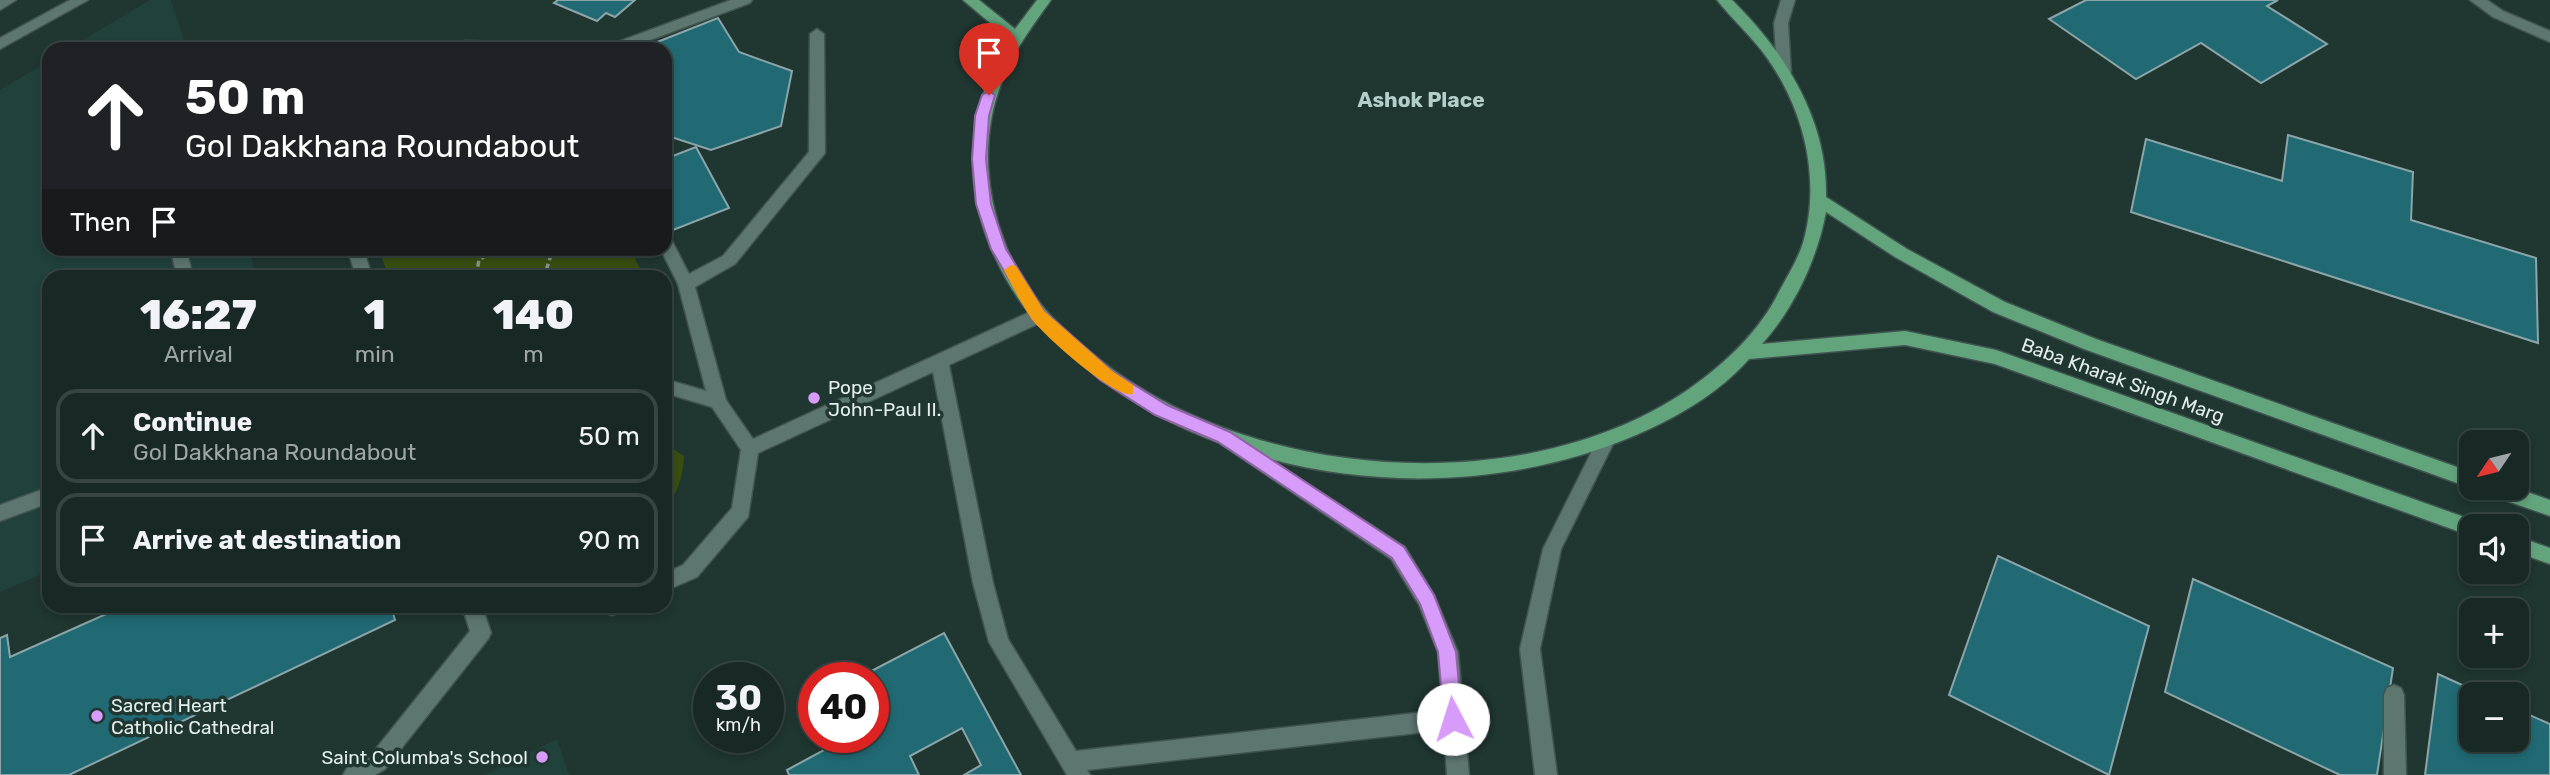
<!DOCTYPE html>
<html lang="en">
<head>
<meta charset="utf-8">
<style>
	:root { --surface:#182825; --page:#21302d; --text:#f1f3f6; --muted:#9fa6a7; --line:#364442 }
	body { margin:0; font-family:Rubik,sans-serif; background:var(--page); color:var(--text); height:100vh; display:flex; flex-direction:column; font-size:26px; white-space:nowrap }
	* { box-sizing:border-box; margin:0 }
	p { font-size:23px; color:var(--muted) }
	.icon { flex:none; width:38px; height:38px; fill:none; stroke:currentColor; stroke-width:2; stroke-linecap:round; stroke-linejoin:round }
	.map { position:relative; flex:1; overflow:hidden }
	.details { position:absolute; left:42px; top:270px; width:630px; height:343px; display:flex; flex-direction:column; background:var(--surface); border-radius:21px; box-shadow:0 4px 10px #0003,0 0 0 2px var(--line) }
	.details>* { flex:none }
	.top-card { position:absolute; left:42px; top:42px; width:630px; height:214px; border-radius:21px; box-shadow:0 4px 10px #0003,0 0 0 2px var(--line); background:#202124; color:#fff; overflow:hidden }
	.needle { width:46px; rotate:235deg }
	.tools { position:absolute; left:2459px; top:430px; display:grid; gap:14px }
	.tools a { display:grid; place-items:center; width:70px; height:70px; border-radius:14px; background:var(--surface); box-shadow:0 4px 10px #0003,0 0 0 2px var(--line); font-size:35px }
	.speed { position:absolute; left:693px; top:662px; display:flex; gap:14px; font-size:35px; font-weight:700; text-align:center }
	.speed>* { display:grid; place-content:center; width:91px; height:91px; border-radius:50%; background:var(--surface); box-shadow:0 4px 10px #0003,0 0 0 2px var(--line); line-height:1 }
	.speed small { font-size:18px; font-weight:400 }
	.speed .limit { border:10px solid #d22; background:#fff; color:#111 }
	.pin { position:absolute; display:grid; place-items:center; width:60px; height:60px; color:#fff; margin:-72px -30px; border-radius:50% 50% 50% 0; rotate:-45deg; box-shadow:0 0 7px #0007 }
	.pin .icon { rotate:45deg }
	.me { position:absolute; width:77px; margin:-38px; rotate:355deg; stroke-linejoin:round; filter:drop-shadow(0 0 5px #0008) }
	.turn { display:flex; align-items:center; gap:24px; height:147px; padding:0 28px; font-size:32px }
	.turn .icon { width:91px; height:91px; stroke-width:2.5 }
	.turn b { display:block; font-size:49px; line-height:60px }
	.then { display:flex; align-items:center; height:66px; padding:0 28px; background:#0003; gap:14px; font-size:26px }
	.eta { display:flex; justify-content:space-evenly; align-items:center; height:119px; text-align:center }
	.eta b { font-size:42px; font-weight:800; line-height:49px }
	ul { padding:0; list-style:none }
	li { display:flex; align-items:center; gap:21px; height:94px; margin:0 14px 10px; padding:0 14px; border:4px solid var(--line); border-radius:21px }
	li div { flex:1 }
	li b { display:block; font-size:26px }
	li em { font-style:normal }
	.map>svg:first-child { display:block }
	.built { fill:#21413b }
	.green { fill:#394f10 }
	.building { fill:#216a73; stroke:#8ba5a9; stroke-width:2 }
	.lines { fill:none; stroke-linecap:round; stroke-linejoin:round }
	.minor-casing { stroke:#405450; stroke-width:3 }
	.major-casing { stroke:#405450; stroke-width:3 }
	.path { stroke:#859692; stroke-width:3.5; stroke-dasharray:6 3.5; stroke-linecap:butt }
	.minor { fill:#5e7670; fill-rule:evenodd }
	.major { fill:#62a57d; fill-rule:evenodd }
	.route { fill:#d79bf9; stroke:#8c65a2; stroke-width:2 }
	.slow { fill:#f59e0b }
	.poi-dot { fill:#d79bf9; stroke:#203631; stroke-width:2.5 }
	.labels { text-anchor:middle; stroke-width:7; stroke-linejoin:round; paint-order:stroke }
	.street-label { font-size:19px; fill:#e2efec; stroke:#203631 }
	.poi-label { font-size:19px; fill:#e2efec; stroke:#203631; text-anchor:start }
	.neighbourhood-label { font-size:21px; font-weight:bold; fill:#b4cfc9; stroke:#203631 }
</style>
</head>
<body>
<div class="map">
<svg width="2550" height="775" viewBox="0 0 2550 775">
	<rect width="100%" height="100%" fill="#203631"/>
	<!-- built -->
	<g class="built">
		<polygon points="150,0 171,0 187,49 68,49"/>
		<polygon points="49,61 49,248 248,249 257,276 49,276 49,571 0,592 0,90"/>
		<polygon points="557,739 569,775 484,775"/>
	</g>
	<!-- green -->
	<g class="green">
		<polygon points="379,249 631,249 643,276 388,276"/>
		<path d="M 665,444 L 684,456 C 683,477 678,492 665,509 Z"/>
	</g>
	<!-- building -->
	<g class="building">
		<polygon points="558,0 635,0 615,17 606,13 597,21 554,3"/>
		<polygon points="2086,0 2278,0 2267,6 2327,44 2261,83 2201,43 2136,79 2049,19"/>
		<polygon points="718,18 739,52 792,71 781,126 711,150 665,135 665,49 642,48"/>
		<polygon points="2288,135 2413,172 2411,220 2536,258 2538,343 2131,212 2146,139 2282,181"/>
		<polygon points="696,147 729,208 673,230 665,215 665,159"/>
		<polygon points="1998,556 2149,626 2109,775 1949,695"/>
		<polygon points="2193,579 2393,668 2377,775 2340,775 2165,692"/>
		<polygon points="124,606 391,606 395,620 69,775 0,775 0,638 7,635 10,657"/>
		<polygon points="944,633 1021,775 964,775 981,765 962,728 910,756 919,775 789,775 787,770 848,737 873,737 873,677 860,677"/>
		<polygon points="2438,674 2484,695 2471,695 2471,740 2516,740 2516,709 2550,724 2550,775 2425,775"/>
	</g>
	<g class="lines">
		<defs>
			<g id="minor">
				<polygon points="0,0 16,0 0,10"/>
				<polygon points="70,0 88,0 0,49 0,38"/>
				<polygon points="731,0 752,0 750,3 626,49 605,49 607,46"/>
				<polygon points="1781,0 1795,0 1788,23 1791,72 1784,77 1777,72 1774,23"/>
				<polygon points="2470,0 2487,0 2503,11 2550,31 2550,42 2493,17"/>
				<polygon points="817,29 824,34 825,153 735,264 695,287 726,400 753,439 1032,311 1044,311 1046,316 1044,321 949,365 993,583 1008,639 1076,751 1443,710 1438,652 1419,605 1391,559 1218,442 1215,437 1218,432 1224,430 1405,547 1434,595 1458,652 1469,775 1447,775 1444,730 1087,770 1090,775 1067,775 989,642 973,583 933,372 758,453 748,517 697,577 665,591 665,573 683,565 732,508 741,450 712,407 665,393 665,379 706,391 678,284 660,248 665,248 665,237 671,239 689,274 723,256 809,152 810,34"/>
				<polygon points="464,41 590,44 597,49 449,49"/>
				<polygon points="170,248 186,248 193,276 177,276"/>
				<polygon points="347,248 363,248 372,276 356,276"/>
				<polygon points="1606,433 1612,435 1615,440 1561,549 1540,649 1557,775 1535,775 1520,649 1543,549 1600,435"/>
				<polygon points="49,487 49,503 0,521 0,505"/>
				<polygon points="462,606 482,606 491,633 488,639 385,769 375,775 343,775 347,768 371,755 470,631"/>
				<polygon points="601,606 622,606 619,612 612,615 604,612"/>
				<polygon points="2394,685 2401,688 2404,695 2406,775 2384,775 2384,695 2387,688"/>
			</g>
			<g id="major">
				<path d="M 963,0 L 979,0 L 1015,29 L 1037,0 L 1051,0 C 1032,27 1012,52 1001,84 C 981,137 985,194 1006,246 C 1027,297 1058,326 1100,360 C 1254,482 1527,501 1689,389 C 1726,363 1760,331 1780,290 C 1788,275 1798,259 1803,243 C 1822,177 1803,105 1762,51 C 1748,33 1731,18 1717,0 L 1732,0 C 1785,52 1828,120 1826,197 L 1907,249 L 2005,302 L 2096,339 L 2471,472 L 2471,488 L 2084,349 L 1993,312 L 1895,257 L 1826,212 C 1817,260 1794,308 1762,344 L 1905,331 L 1996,350 L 2478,522 L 2480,527 L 2471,527 L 2471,536 L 1995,364 L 1905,345 L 1749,359 C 1719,393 1678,417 1636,435 C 1462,510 1235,488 1085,367 C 1040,331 1011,298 989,243 C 961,174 971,102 1008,38 Z"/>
				<polygon points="2485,488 2516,488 2550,500 2550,516 2487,494"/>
				<polygon points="2516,536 2550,548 2550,564 2516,552"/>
			</g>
		</defs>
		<!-- minor casing -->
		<use href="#minor" class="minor-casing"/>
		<!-- major casing -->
		<use href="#major" class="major-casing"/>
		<!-- path -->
		<g class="path">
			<polyline points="551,255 566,248"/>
			<polyline points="476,276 479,260 498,248"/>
			<polyline points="540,276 546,271 551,255 543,248"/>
		</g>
		<!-- minor -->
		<use href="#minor" class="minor"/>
		<!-- major -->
		<use href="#major" class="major"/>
	</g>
	<!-- route -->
	<polygon class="route" points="989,91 995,95 989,116 986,159 991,204 1006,249 1044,311 1112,371 1167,405 1230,432 1404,547 1434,595 1456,652 1462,719 1460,725 1453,728 1446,725 1444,719 1438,652 1420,604 1392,558 1218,442 1155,415 1100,380 1033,320 991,249 976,204 972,159 975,116 982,95"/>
	<!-- slow -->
	<path class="slow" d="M 1011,265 L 1016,266 L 1044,311 L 1112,371 L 1133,385 L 1133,394 C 1116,400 1042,334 1031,318 C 1021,303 1012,286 1004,270 Z"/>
	<!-- markers -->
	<g class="poi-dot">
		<circle cx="814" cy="398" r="7"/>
		<circle cx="97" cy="716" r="7"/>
		<circle cx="542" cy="757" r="7"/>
	</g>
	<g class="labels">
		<!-- street labels -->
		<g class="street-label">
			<text transform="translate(2123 380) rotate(20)" y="7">Baba Kharak Singh Marg</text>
		</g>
		<!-- poi labels -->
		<g class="poi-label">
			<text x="828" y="394">Pope<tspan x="828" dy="22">John-Paul II.</tspan></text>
			<text x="111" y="712">Sacred Heart<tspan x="111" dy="22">Catholic Cathedral</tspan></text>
			<text x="528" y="764" text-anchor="end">Saint Columba's School</text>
		</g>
		<!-- neighbourhood labels -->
		<g class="neighbourhood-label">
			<text x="1421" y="107">Ashok Place</text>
		</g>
	</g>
</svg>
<div class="tools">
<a><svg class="needle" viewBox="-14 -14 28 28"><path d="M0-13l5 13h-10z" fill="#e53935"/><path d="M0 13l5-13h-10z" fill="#9fa6a7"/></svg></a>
<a><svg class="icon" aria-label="sound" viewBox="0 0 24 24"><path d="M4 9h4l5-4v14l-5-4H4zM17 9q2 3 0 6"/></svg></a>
<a>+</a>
<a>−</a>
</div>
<div class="speed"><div>30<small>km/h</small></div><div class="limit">40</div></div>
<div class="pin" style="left:989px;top:95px;background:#d93025"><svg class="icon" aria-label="arrive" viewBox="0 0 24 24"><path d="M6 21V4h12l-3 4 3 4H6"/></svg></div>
<svg class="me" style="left:1453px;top:719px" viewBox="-20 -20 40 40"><circle r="19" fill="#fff"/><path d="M0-13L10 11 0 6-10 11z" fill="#d79bf9"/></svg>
<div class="top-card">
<div class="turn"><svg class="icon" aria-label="ahead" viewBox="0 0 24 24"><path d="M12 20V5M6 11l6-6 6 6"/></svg><div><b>50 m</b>Gol Dakkhana Roundabout</div></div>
<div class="then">Then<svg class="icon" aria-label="arrive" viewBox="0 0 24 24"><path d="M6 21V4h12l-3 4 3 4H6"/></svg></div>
</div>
<section class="details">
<div class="eta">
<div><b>16:27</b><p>Arrival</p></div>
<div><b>1</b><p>min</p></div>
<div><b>140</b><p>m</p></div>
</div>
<ul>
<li><svg class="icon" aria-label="ahead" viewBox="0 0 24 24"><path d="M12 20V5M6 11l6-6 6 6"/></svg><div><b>Continue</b><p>Gol Dakkhana Roundabout</p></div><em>50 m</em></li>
<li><svg class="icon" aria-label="arrive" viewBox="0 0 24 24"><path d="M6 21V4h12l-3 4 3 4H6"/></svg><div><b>Arrive at destination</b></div><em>90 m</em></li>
</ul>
</section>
</div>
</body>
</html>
